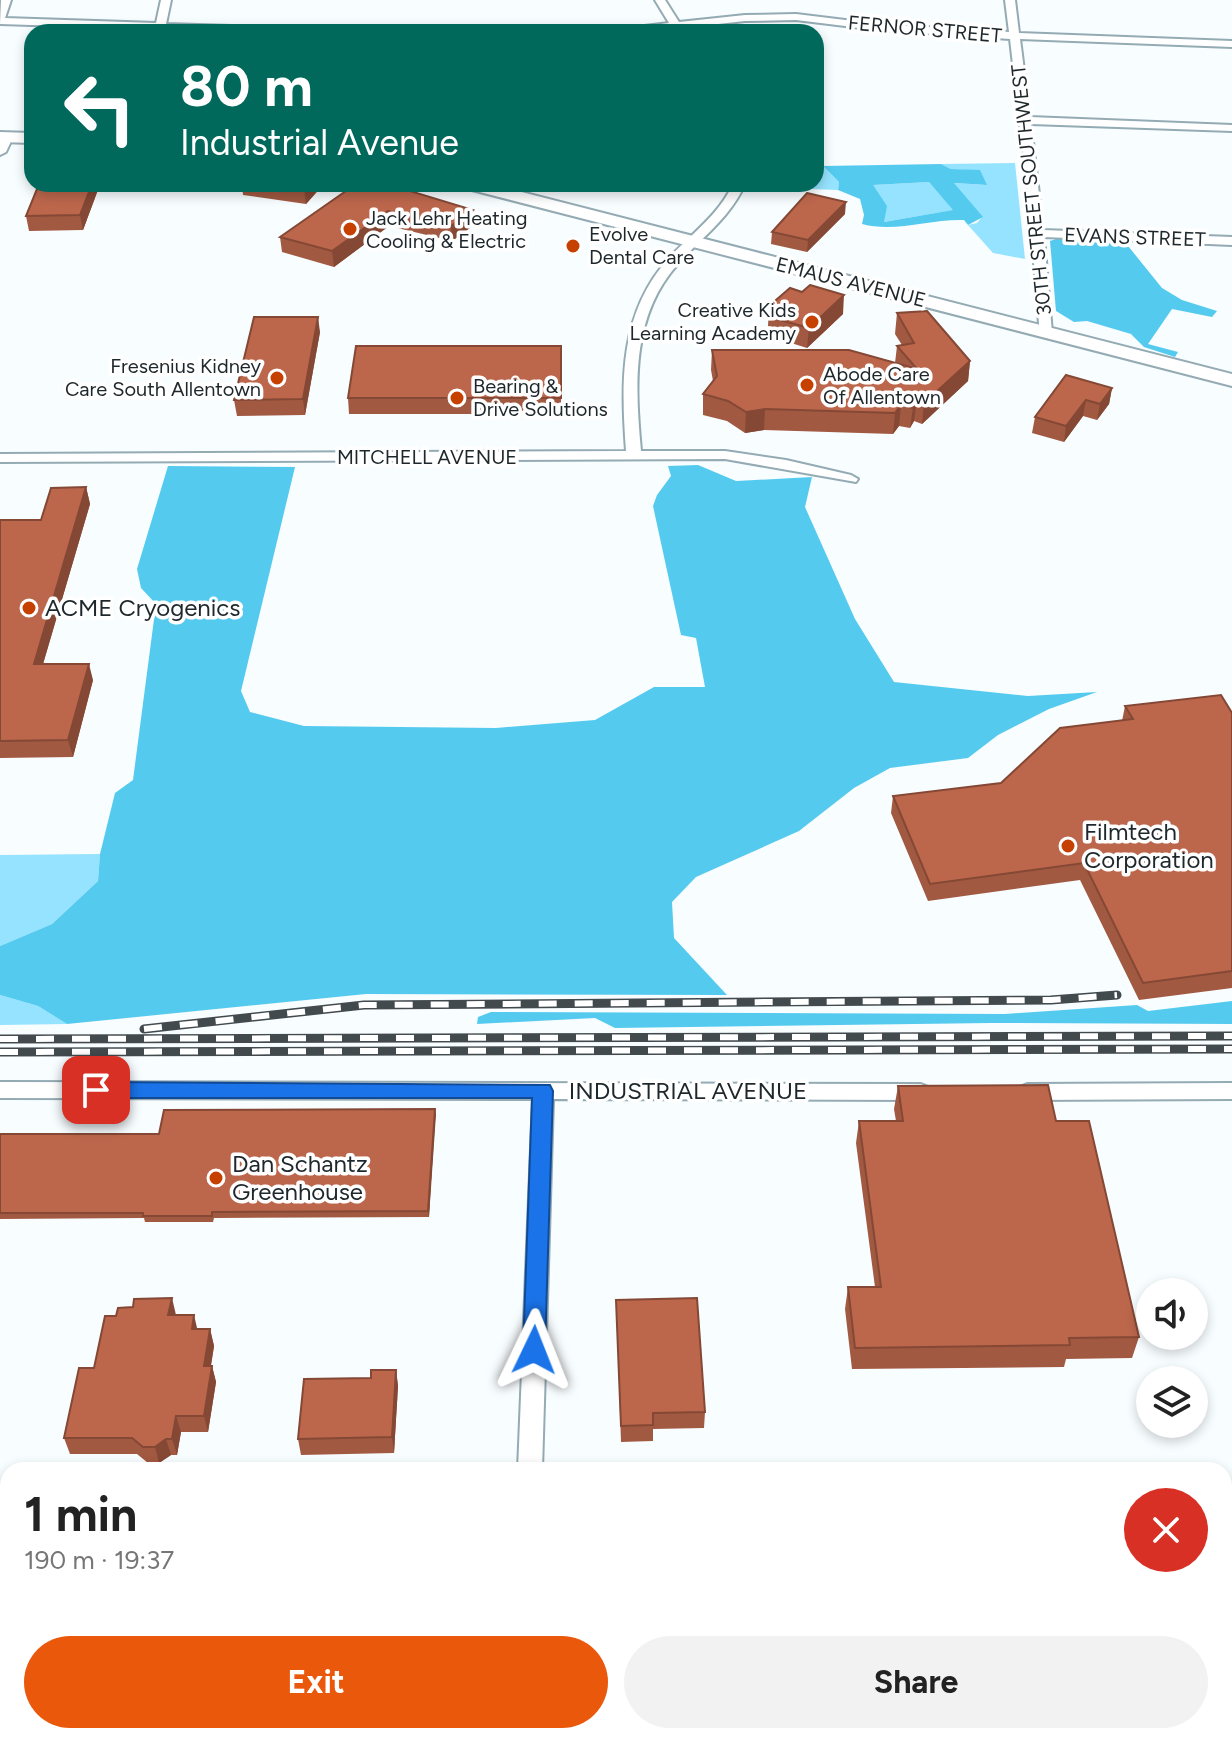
<!DOCTYPE html>
<html lang="en">
<head>
<meta charset="utf-8">
<style>
	:root { --surface:#fff; --page:#f2f2f2; --text:#222; --muted:#767676; --accent:#ea580c }
	body { margin:0; font-family:Figtree,sans-serif; background:var(--page); color:var(--text); height:100vh; display:flex; flex-direction:column; font-size:30px; white-space:nowrap }
	* { box-sizing:border-box; margin:0 }
	p { font-size:26px; color:var(--muted) }
	.icon { flex:none; width:44px; height:44px; fill:none; stroke:currentColor; stroke-width:2; stroke-linecap:round; stroke-linejoin:round }
	.map { position:relative; flex:1; overflow:hidden }
	.details { position:absolute; left:0px; top:1462px; width:1232px; height:282px; display:flex; flex-direction:column; background:var(--surface); border-radius:24px 24px 0 0; box-shadow:0 4px 12px #0003 }
	.details>* { flex:none }
	.banner { position:absolute; left:24px; top:24px; width:800px; height:168px; border-radius:24px; box-shadow:0 4px 12px #0003; background:#00695c; color:#fff; overflow:hidden }
	.fabs { position:absolute; left:1136px; top:1278px; display:grid; gap:16px }
	.fabs a { display:grid; place-items:center; width:72px; height:72px; border-radius:50%; background:var(--surface); box-shadow:0 4px 12px #0003; font-size:40px }
	.pin { position:absolute; display:grid; place-items:center; width:68px; height:68px; color:#fff; margin:-34px; border-radius:16px; box-shadow:0 4px 12px #0006 }
	.me { position:absolute; width:88px; margin:-44px; rotate:2deg; stroke-linejoin:round; filter:drop-shadow(0 0 6px #0008) }
	.turn { display:flex; align-items:center; gap:28px; height:168px; padding:0 24px; font-size:36px }
	.turn .icon { width:104px; height:104px; stroke-width:2.5 }
	.turn b { display:block; font-size:56px; line-height:68px }
	.round { display:grid; place-items:center; flex:none; width:84px; height:84px; border-radius:42px; background:var(--page) }
	.overview { display:flex; align-items:center; justify-content:space-between; height:136px; padding:0 24px }
	h1 { font-size:48px; font-weight:700; line-height:60px }
	.primary-button { display:flex; gap:16px; margin-top:auto; padding:16px 24px }
	.primary-button a { flex:1; height:92px; border-radius:48px; background:var(--accent); color:#fff; font-size:32px; font-weight:700; line-height:92px; text-align:center }
	.primary-button a+a { background:var(--page); color:var(--text) }
	.map>svg:first-child { display:block }
	.green { fill:#95e3ff }
	.forest { fill:#55caef; fill-rule:evenodd }
	.lines { fill:none; stroke-linecap:round; stroke-linejoin:round }
	.minor-casing { stroke:#94abb4; stroke-width:4 }
	.secondary-casing { stroke:#94abb4; stroke-width:4 }
	.trunk-casing { stroke:#94abb4; stroke-width:4 }
	.minor { fill:#fff; fill-rule:evenodd }
	.secondary { fill:#fff; fill-rule:evenodd }
	.trunk { fill:#fff; fill-rule:evenodd }
	.rail-casing { stroke:#424a4e; stroke-width:9 }
	.rail { stroke:#fff; stroke-width:6; stroke-dasharray:18; stroke-linecap:butt }
	.wall { fill:#a25941 }
	.shaded-wall { fill:#844835 }
	.building { fill:#bc674c; stroke:#844835; stroke-width:2 }
	.route { fill:#1a73e8; stroke:#114b97; stroke-width:2 }
	.poi-dot { fill:#c64000; stroke:#fff; stroke-width:3 }
	.labels { text-anchor:middle; stroke-width:7; stroke-linejoin:round; paint-order:stroke }
	.far-street-label { font-size:20px; fill:#1e272b; stroke:#fff }
	.far-poi-label { font-size:20px; fill:#1e272b; stroke:#fff; text-anchor:start }
	.poi-label { font-size:24px; fill:#1e272b; stroke:#fff; text-anchor:start }
	.street-label { font-size:24px; fill:#1e272b; stroke:#fff }
</style>
</head>
<body>
<div class="map">
<svg width="1232" height="1743" viewBox="0 0 1232 1743">
	<rect width="100%" height="100%" fill="#f8fdff"/>
	<!-- green -->
	<g class="green">
		<polygon points="1015,163 1025,259 993,253 968,225 977,223 982,217 953,183 986,185 980,171 951,169 941,164"/>
		<polygon points="816,166 823,166 839,182 838,190 755,187 755,184 816,184"/>
		<polygon points="929,182 954,210 884,222 872,185"/>
		<polygon points="100,854 98,881 52,924 0,946 0,855"/>
		<polygon points="0,995 38,1006 67,1024 0,1025"/>
	</g>
	<!-- forest -->
	<g class="forest">
		<path d="M 941,164 L 951,169 L 980,170 L 987,185 L 954,183 L 983,217 L 968,225 L 964,220 C 929,219 895,233 862,224 L 864,215 L 860,199 L 838,190 L 839,182 L 823,166 ZM 929,182 L 953,210 L 884,222 L 887,206 L 873,185 Z"/>
		<polygon points="1059,238 1124,241 1162,288 1182,300 1217,311 1212,317 1172,309 1148,344 1178,352 1175,357 1144,347 1131,334 1087,321 1074,322 1056,311 1050,241"/>
		<polygon points="698,465 736,481 812,477 805,507 855,619 894,682 1028,696 1097,692 1049,709 998,735 968,758 890,768 854,788 799,831 696,877 672,902 674,938 727,995 366,994 67,1024 38,1006 0,995 0,946 52,924 98,881 100,854 115,793 133,780 156,604 141,588 137,569 168,466 295,467 241,691 250,712 304,726 496,728 595,720 654,687 705,687 696,638 681,635 653,506 657,495 671,476 668,466"/>
		<polygon points="1232,1001 1232,1024 991,1023 615,1028 595,1018 477,1024 478,1017 491,1012 1005,1014 1137,1005 1148,1011"/>
	</g>
	<g class="lines">
		<defs>
			<g id="minor">
				<polygon points="1,0 11,0 5,18 156,23 161,0 171,0 166,24 325,29 330,32 165,30 154,32 154,29 0,24"/>
				<polygon points="655,0 665,0 679,22 745,15 796,14 878,24 1009,32 1005,0 1015,0 1019,33 1232,41 1232,47 1020,39 1030,117 1232,125 1232,131 1031,124 1043,230 1232,237 1232,245 1044,237 1052,333 1040,336 1029,202 1010,39 878,30 796,20 745,21 683,28 685,32 675,32 673,29 615,32 620,29 669,23"/>
				<polygon points="7,134 13,137 6,152 0,155 0,140"/>
				<path d="M 733,184 L 745,184 C 730,218 702,237 678,264 C 631,316 635,385 641,451 L 725,451 L 786,460 L 851,475 L 858,479 L 856,482 L 725,459 L 0,462 L 0,454 L 626,451 C 621,382 619,313 669,258 C 692,233 718,216 733,184 Z"/>
				<polygon points="0,1082 921,1084 928,1087 931,1092 928,1097 921,1100 553,1099 542,1470 518,1470 533,1099 0,1098"/>
				<polygon points="1232,1083 1232,1099 1027,1100 1020,1097 1017,1092 1020,1087 1027,1084"/>
				<rect x="509" y="1736" width="26" height="7"/>
			</g>
			<g id="secondary">
				<polygon points="0,132 32,133 32,143 0,142"/>
				<polygon points="462,184 490,184 1232,374 1232,386 464,188"/>
			</g>
			<g id="trunk">
				<polygon points="0,1704 8,1704 8,1736 27,1736 24,1743 0,1743"/>
				<polygon points="451,1736 515,1736 518,1743 454,1743"/>
			</g>
		</defs>
		<!-- minor casing -->
		<use href="#minor" class="minor-casing"/>
		<!-- secondary casing -->
		<use href="#secondary" class="secondary-casing"/>
		<!-- trunk casing -->
		<use href="#trunk" class="trunk-casing"/>
		<!-- minor -->
		<use href="#minor" class="minor"/>
		<!-- secondary -->
		<use href="#secondary" class="secondary"/>
		<!-- trunk -->
		<use href="#trunk" class="trunk"/>
		<defs>
			<g id="rail">
				<polyline points="144,1029 364,1005 1051,1000 1117,995"/>
				<polyline points="0,1039 1232,1036"/>
				<polyline points="0,1052 1232,1049"/>
			</g>
		</defs>
		<!-- rail casing -->
		<use href="#rail" class="rail-casing"/>
		<!-- rail -->
		<use href="#rail" class="rail"/>
	</g>
	<!-- wall -->
	<g class="wall">
		<polygon points="39,184 98,184 99,187 83,230 29,231 26,216"/>
		<polygon points="242,184 321,184 322,186 306,204 243,195"/>
		<polygon points="356,184 474,225 452,241 389,226 334,267 282,252 280,237"/>
		<polygon points="845,214 807,252 771,244 772,232"/>
		<polygon points="769,306 843,314 807,348 772,337 772,327 768,326"/>
		<polygon points="897,313 970,361 968,381 922,424 914,421 910,428 899,426 893,434 764,430 745,433 727,421 703,415 703,394 713,381 711,370 712,350 895,363 897,346 902,345 895,334"/>
		<polygon points="320,332 305,415 237,416 234,400"/>
		<polygon points="561,346 561,414 349,414 348,398"/>
		<polygon points="1112,388 1109,404 1097,420 1083,416 1064,442 1032,433 1035,417"/>
		<polygon points="86,487 90,504 43,664 93,680 73,757 0,758 0,520 41,520"/>
		<polygon points="1125,706 1232,713 1232,988 1139,1000 1080,880 928,901 891,813 893,796 1001,783 1122,721"/>
		<polygon points="898,1086 1056,1121 1139,1337 1132,1358 1066,1359 1064,1367 852,1369 845,1309 848,1287 875,1287 856,1143 859,1121 896,1121 894,1109"/>
		<polygon points="435,1109 429,1217 214,1218 213,1222 145,1222 144,1218 0,1219 0,1134 159,1134"/>
		<polygon points="616,1300 705,1412 704,1428 653,1429 653,1441 621,1442"/>
		<polygon points="176,1315 198,1329 210,1329 214,1346 211,1366 212,1366 216,1382 208,1432 181,1432 177,1455 171,1455 159,1463 148,1463 137,1454 70,1454 64,1438 94,1368"/>
		<polygon points="396,1370 398,1386 394,1453 301,1455 298,1439 371,1378"/>
	</g>
	<!-- shaded-wall -->
	<g class="shaded-wall">
		<polygon points="92,184 98,184 99,187 83,230 80,215"/>
		<polygon points="309,184 321,184 322,186 306,204 304,189"/>
		<polygon points="846,202 845,214 807,252 808,240"/>
		<polygon points="473,210 474,225 452,241 451,226"/>
		<polygon points="388,211 389,226 334,267 332,251"/>
		<polygon points="844,295 843,314 807,348 809,328"/>
		<polygon points="318,317 320,332 305,415 303,399"/>
		<polygon points="970,361 968,381 922,424 924,403"/>
		<polygon points="1112,388 1109,404 1097,420 1100,404"/>
		<polygon points="917,400 914,421 910,428 913,408"/>
		<polygon points="1086,400 1083,416 1064,442 1066,426"/>
		<polygon points="901,405 899,426 893,434 895,413"/>
		<polygon points="765,409 764,430 745,433 746,412"/>
		<polygon points="86,487 90,504 38,681 34,664"/>
		<polygon points="89,664 93,680 73,757 68,740"/>
		<polygon points="435,1109 436,1114 429,1217 428,1211"/>
		<polygon points="172,1298 176,1315 168,1315"/>
		<polygon points="194,1315 198,1332 192,1329"/>
		<polygon points="210,1329 214,1346 208,1382 204,1366"/>
		<polygon points="212,1366 216,1382 208,1432 204,1416"/>
		<polygon points="396,1370 398,1386 394,1453 392,1437"/>
		<polygon points="176,1416 181,1432 177,1455 172,1439"/>
		<polygon points="166,1439 171,1455 159,1463 155,1447"/>
	</g>
	<!-- building -->
	<g class="building">
		<polygon points="39,184 92,184 80,215 26,216"/>
		<polygon points="266,184 309,184 304,189"/>
		<polygon points="356,184 387,184 473,210 451,226 388,211 332,251 280,237"/>
		<polygon points="807,193 846,202 808,240 772,232"/>
		<polygon points="810,285 844,295 809,328 773,318 782,310 769,306 790,288 802,292"/>
		<polygon points="927,311 970,361 924,403 917,400 913,408 901,405 895,413 765,409 746,412 728,401 703,394 717,376 712,350 849,350 917,369 897,346 914,343 897,313"/>
		<polygon points="254,317 318,317 303,399 234,400"/>
		<polygon points="356,346 561,346 561,398 348,398"/>
		<polygon points="1066,375 1112,388 1100,404 1086,400 1066,426 1035,417"/>
		<polygon points="86,487 34,664 89,664 68,740 0,741 0,520 41,520 51,488"/>
		<polygon points="1221,695 1232,713 1232,971 1143,983 1084,863 930,884 893,796 1001,783 1060,728 1133,719 1125,706"/>
		<polygon points="1048,1085 1056,1121 1089,1121 1139,1337 1069,1338 1070,1345 855,1348 848,1287 881,1287 859,1121 903,1121 898,1086"/>
		<polygon points="435,1109 428,1211 212,1212 212,1216 143,1216 143,1213 0,1213 0,1134 159,1134 164,1110"/>
		<polygon points="172,1298 168,1315 194,1315 192,1329 210,1329 204,1366 212,1366 204,1416 176,1416 172,1439 166,1439 155,1447 143,1447 132,1438 64,1438 79,1368 94,1368 105,1316 116,1316 118,1308 133,1307 134,1299"/>
		<polygon points="697,1298 705,1412 653,1413 653,1425 621,1426 616,1300"/>
		<polygon points="371,1370 396,1370 392,1437 298,1439 304,1379 371,1378"/>
	</g>
	<!-- route -->
	<polygon class="route" points="96,1082 550,1085 553,1091 545,1350 542,1357 534,1360 526,1357 523,1350 532,1098 96,1098 89,1096 86,1090 89,1084"/>
	<!-- markers -->
	<g class="poi-dot">
		<circle cx="350" cy="229" r="8"/>
		<circle cx="573" cy="246" r="8"/>
		<circle cx="812" cy="322" r="8"/>
		<circle cx="277" cy="378" r="8"/>
		<circle cx="807" cy="385" r="8"/>
		<circle cx="457" cy="398" r="8"/>
		<circle cx="29" cy="608" r="8"/>
		<circle cx="1068" cy="846" r="8"/>
		<circle cx="216" cy="1178" r="8"/>
	</g>
	<g class="labels">
		<!-- far-street labels -->
		<g class="far-street-label">
			<text transform="translate(925 29) rotate(5)" y="7">FERNOR STREET</text>
			<text transform="translate(1031 190) rotate(-96)" y="7">30TH STREET SOUTHWEST</text>
			<text transform="translate(1135 237) rotate(2)" y="7">EVANS STREET</text>
			<text transform="translate(851 282) rotate(14)" y="7">EMAUS AVENUE</text>
			<text x="427" y="464">MITCHELL AVENUE</text>
		</g>
		<!-- far-poi labels -->
		<g class="far-poi-label">
			<text x="366" y="225">Jack Lehr Heating<tspan x="366" dy="23">Cooling &amp; Electric</tspan></text>
			<text x="589" y="241">Evolve<tspan x="589" dy="23">Dental Care</tspan></text>
			<text x="796" y="317" text-anchor="end">Creative Kids<tspan x="796" dy="23">Learning Academy</tspan></text>
			<text x="261" y="373" text-anchor="end">Fresenius Kidney<tspan x="261" dy="23">Care South Allentown</tspan></text>
			<text x="823" y="381">Abode Care<tspan x="823" dy="23">Of Allentown</tspan></text>
			<text x="473" y="393">Bearing &amp;<tspan x="473" dy="23">Drive Solutions</tspan></text>
		</g>
		<!-- poi labels -->
		<g class="poi-label">
			<text x="45" y="616">ACME Cryogenics</text>
			<text x="1084" y="840">Filmtech<tspan x="1084" dy="28">Corporation</tspan></text>
			<text x="232" y="1172">Dan Schantz<tspan x="232" dy="28">Greenhouse</tspan></text>
		</g>
		<!-- street labels -->
		<g class="street-label">
			<text x="688" y="1099">INDUSTRIAL AVENUE</text>
		</g>
	</g>
</svg>
<div class="fabs">
<a><svg class="icon" aria-label="sound" viewBox="0 0 24 24"><path d="M4 9h4l5-4v14l-5-4H4zM17 9q2 3 0 6"/></svg></a>
<a><svg class="icon" aria-label="layers" viewBox="0 0 24 24"><path d="M12 4l9 5-9 5-9-5zM3 14l9 5 9-5"/></svg></a>
</div>
<div class="pin" style="left:96px;top:1090px;background:#d93025"><svg class="icon" aria-label="arrive" viewBox="0 0 24 24"><path d="M6 21V4h12l-3 4 3 4H6"/></svg></div>
<svg class="me" style="left:534px;top:1350px" viewBox="-20 -20 40 40"><path d="M0-17L14 15 0 8-14 15z" fill="#1a73e8" stroke="#fff" stroke-width="4"/></svg>
<div class="banner">
<div class="turn"><svg class="icon" aria-label="left" viewBox="0 0 24 24"><path d="M17 20v-9H6M10 6l-5 5 5 5"/></svg><div><b>80 m</b>Industrial Avenue</div></div>
</div>
<section class="details">
<div class="overview"><div><h1>1 min</h1><p>190 m · 19:37</p></div><a class="round" style="background:#d93025;color:#fff"><svg class="icon" aria-label="close" viewBox="0 0 24 24"><path d="M6 6l12 12M18 6L6 18"/></svg></a></div>
<div class="primary-button"><a>Exit</a><a>Share</a></div>
</section>
</div>
</body>
</html>
